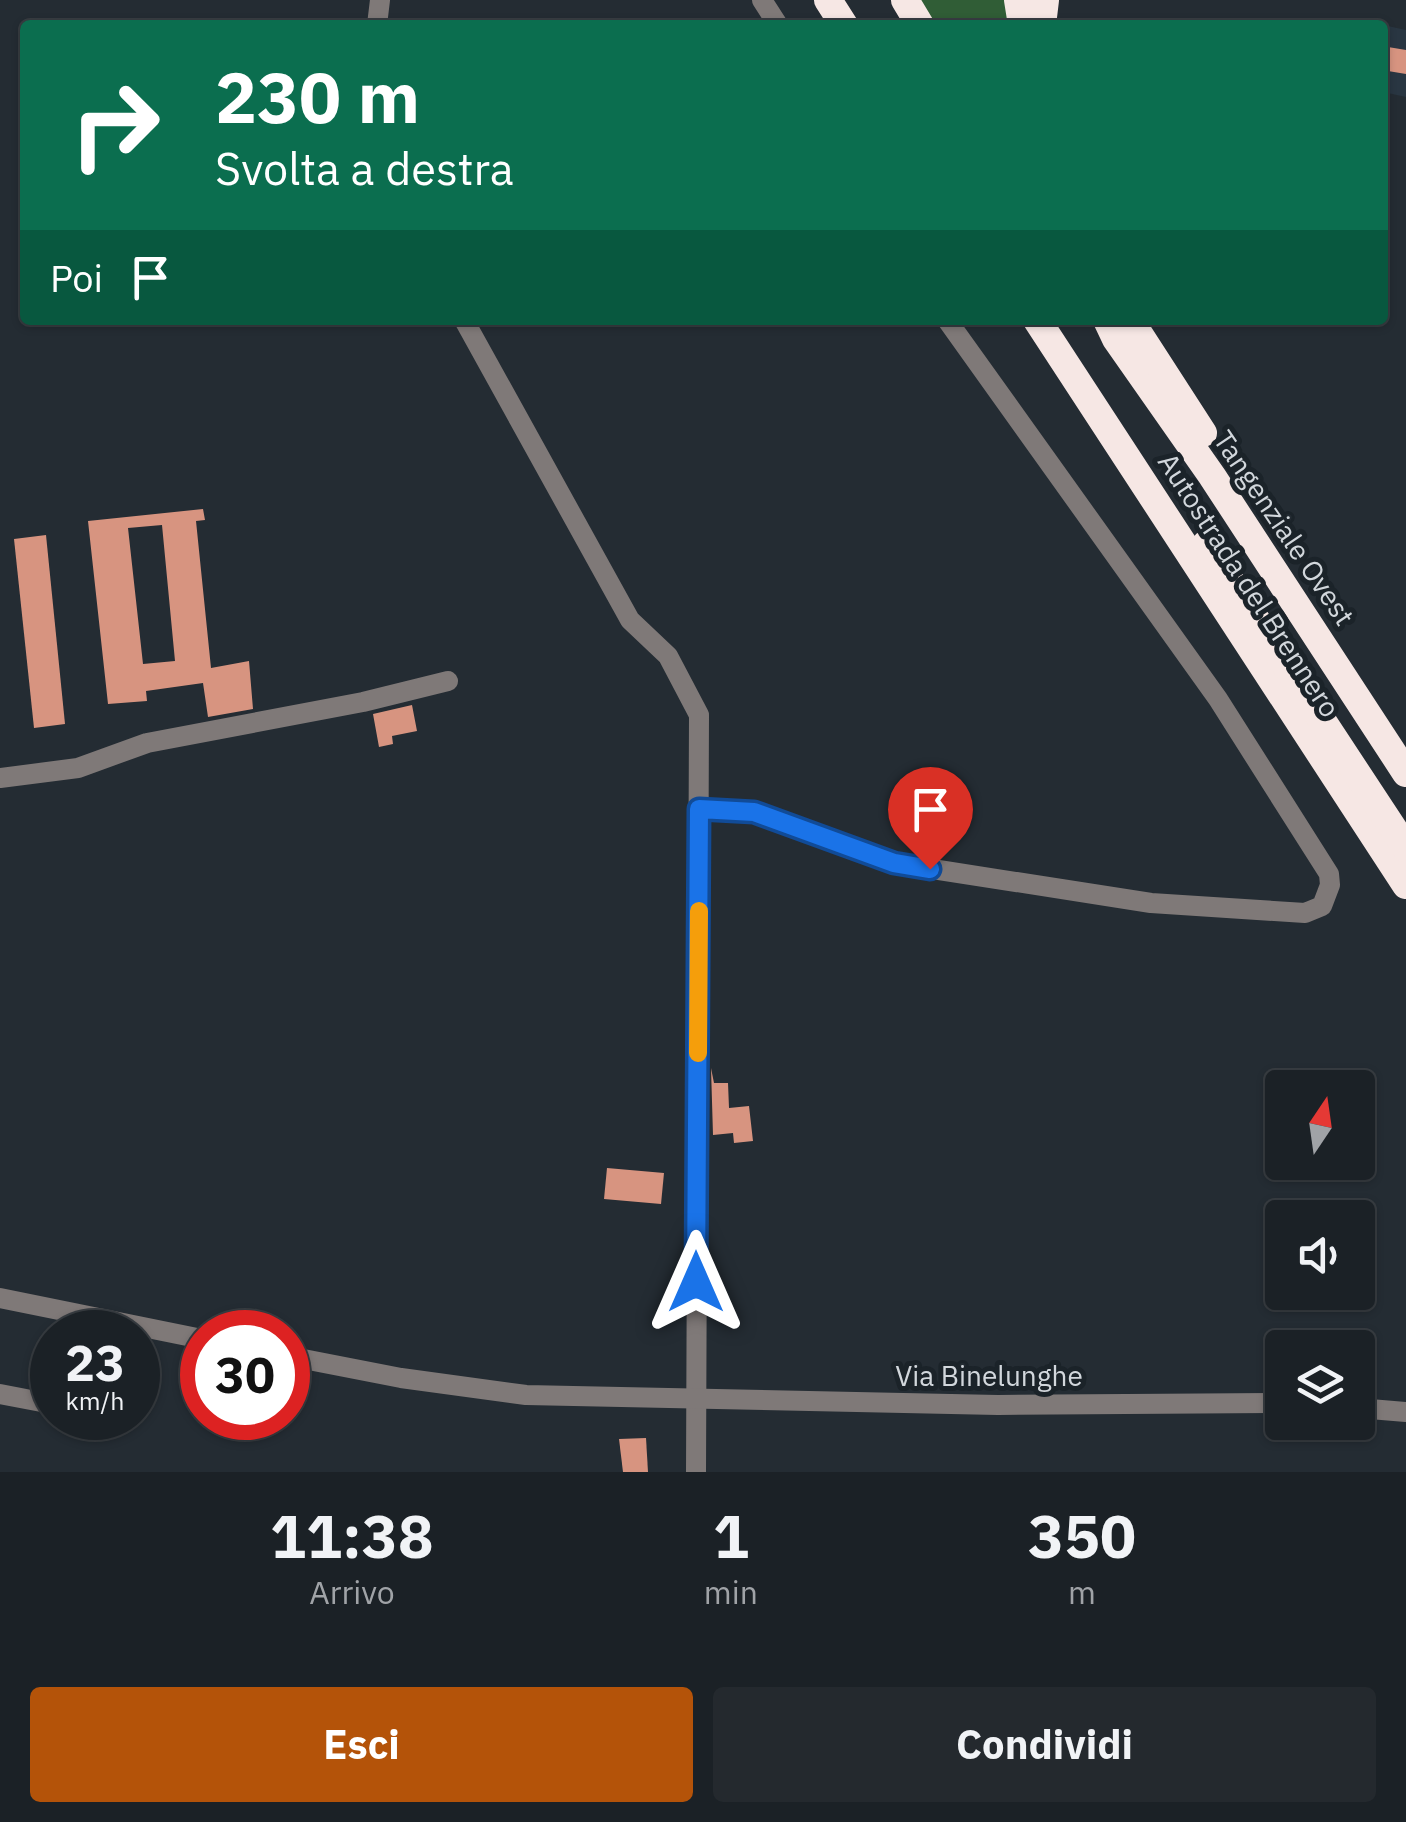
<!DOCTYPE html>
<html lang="it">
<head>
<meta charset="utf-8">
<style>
	:root { --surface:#1b2126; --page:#24292e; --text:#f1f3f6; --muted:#a0a3a7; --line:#393e43; --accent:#b45309 }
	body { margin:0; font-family:"IBM Plex Sans",sans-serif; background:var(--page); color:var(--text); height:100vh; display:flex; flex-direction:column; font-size:38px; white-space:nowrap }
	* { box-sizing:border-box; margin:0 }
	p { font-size:32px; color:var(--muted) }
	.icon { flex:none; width:55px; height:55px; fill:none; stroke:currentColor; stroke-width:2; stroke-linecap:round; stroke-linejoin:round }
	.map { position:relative; height:1472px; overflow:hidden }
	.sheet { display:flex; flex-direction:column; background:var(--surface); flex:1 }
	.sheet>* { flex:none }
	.banner { position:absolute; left:20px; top:20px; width:1368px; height:305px; border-radius:10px; box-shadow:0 2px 8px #0004,0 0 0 2px var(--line); background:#0b6e4f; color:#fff; overflow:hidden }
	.needle { width:65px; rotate:13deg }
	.fabs { position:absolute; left:1265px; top:1070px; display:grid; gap:20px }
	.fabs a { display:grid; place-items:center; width:110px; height:110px; border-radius:10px; background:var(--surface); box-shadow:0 2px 8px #0004,0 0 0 2px var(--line); font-size:50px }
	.speed { position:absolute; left:30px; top:1310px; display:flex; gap:20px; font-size:50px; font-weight:700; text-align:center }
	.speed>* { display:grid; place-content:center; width:130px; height:130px; border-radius:50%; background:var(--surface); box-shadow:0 2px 8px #0004,0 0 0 2px var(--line); line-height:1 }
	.speed small { font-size:25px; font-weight:400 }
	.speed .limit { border:15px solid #d22; background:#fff; color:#111 }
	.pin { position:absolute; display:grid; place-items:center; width:85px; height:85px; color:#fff; margin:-102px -42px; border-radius:50% 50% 50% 0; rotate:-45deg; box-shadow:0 0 10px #0007 }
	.pin .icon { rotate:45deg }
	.me { position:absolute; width:110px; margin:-55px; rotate:0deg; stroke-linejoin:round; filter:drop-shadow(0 0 8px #0008) }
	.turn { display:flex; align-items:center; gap:35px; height:210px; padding:0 30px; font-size:45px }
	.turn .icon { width:130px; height:130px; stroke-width:2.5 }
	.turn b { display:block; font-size:70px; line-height:85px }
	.then { display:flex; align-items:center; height:95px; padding:0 30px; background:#0003; gap:20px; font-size:38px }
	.eta { display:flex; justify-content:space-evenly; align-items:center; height:170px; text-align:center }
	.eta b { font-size:60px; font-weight:700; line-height:70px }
	.primary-button { display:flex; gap:20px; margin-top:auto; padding:20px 30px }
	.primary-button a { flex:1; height:115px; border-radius:10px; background:var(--accent); color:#fff; font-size:40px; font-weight:700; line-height:115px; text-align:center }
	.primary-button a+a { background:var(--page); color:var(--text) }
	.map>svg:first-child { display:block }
	.built { fill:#293642 }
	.green { fill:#305d36 }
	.building { fill:#d79480; fill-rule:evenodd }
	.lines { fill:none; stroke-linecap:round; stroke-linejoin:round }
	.minor { stroke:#7f7978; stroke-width:20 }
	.highway { stroke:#f6e7e4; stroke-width:28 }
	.route-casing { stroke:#114b97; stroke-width:25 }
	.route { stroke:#1a73e8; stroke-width:18 }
	.slow { stroke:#f59e0b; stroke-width:18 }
	.labels { text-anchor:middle; stroke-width:10; stroke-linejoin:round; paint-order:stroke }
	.street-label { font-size:28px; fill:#d2d7dc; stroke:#1b2329 }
</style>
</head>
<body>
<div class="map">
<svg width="1406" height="1472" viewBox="0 0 1406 1472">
	<rect width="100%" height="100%" fill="#242c33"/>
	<!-- built -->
	<polygon class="built" points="1356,19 1406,30 1406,97 1383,92 1382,25 1355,25"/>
	<!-- green -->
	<polygon class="green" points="917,0 1008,0 1012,25 933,25"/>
	<!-- building -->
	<g class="building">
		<polygon points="1382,46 1406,50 1406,74 1382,70"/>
		<path d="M 203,509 L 205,520 L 196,521 L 211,668 L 249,661 L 253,709 L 208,717 L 203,683 L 146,691 L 147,701 L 108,704 L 88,521 ZM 162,525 L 175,661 L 143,664 L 128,528 Z"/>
		<polygon points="46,535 65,724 34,728 14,539"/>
		<polygon points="412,705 417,731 392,736 393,744 379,747 373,714"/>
		<polygon points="711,1068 714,1083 728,1083 729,1108 749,1106 753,1141 734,1143 733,1133 713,1135"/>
		<polygon points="607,1168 664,1173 661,1204 604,1199"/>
		<polygon points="646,1438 648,1472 623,1472 619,1439"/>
	</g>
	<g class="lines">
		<!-- minor -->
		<g class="minor">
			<polyline points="762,0 778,25"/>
			<polyline points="377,25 380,0"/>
			<polyline points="464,320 630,620 668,656 699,715 696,1472"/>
			<polyline points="0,778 78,768 147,743 363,702 448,681"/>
			<polyline points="699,809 754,811 894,863 1151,903 1305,913 1322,906 1330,885 1329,874 1218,699 947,320"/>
			<polyline points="0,1298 202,1339"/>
			<polyline points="288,1356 401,1378 526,1395 998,1405 1282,1403"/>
			<polyline points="0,1394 52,1404"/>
			<polyline points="1358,1408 1406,1412"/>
		</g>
		<!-- highway -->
		<g class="highway">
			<polyline points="828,0 844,25"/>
			<polyline points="905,0 920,25"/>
			<polyline points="1018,0 1022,25"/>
			<polyline points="1042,25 1045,0"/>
			<polyline points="1037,320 1406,885"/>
			<polyline points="1107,320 1116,339 1212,476 1406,773"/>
			<polyline points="1130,320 1203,433"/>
			<polyline points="1206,544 1406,848"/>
		</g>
	</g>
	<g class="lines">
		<defs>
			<polyline id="route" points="696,1282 699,809 754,812 894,863 930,869"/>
		</defs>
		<!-- route casing -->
		<use href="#route" class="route-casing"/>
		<!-- route -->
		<use href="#route" class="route"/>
		<!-- slow -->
		<polyline class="slow" points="698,1053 699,911"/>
	</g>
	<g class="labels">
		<!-- street labels -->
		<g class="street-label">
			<text transform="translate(1284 528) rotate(56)" y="10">Tangenziale Ovest</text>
			<text transform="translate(1249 585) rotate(57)" y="10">Autostrada del Brennero</text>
			<text x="989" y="1386">Via Binelunghe</text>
		</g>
	</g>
</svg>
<div class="fabs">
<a><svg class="needle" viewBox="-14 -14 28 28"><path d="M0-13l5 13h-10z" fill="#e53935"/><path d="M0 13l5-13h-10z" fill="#a0a3a7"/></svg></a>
<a><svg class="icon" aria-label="sound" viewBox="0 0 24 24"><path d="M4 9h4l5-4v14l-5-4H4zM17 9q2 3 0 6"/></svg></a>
<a><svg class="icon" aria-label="layers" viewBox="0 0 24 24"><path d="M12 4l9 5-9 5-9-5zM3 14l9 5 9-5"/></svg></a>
</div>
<div class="speed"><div>23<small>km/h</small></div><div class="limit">30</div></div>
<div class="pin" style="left:930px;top:869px;background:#d93025"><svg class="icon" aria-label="arrive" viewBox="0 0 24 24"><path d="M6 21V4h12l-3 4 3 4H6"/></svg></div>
<svg class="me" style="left:696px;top:1282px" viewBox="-20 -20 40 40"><path d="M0-17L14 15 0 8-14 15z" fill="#1a73e8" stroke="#fff" stroke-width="4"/></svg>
<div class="banner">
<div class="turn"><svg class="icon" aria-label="right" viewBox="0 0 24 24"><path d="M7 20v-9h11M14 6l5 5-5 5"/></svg><div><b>230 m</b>Svolta a destra</div></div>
<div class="then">Poi<svg class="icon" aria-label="arrive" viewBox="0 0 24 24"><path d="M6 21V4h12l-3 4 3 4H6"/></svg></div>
</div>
</div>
<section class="sheet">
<div class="eta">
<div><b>11:38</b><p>Arrivo</p></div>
<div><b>1</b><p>min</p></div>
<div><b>350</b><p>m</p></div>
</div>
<div class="primary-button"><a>Esci</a><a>Condividi</a></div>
</section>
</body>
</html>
